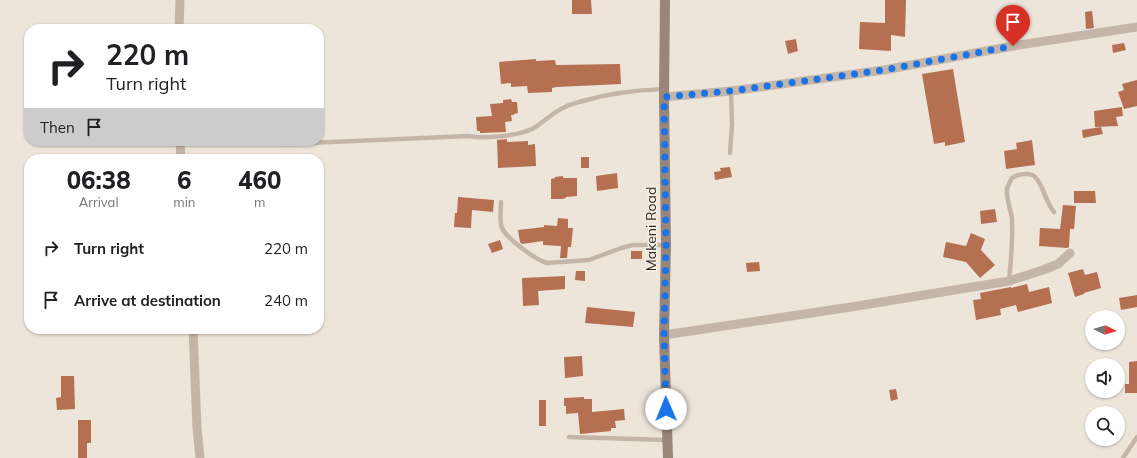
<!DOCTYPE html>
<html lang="en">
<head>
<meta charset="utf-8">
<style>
	:root { --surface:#fff; --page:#f6f6f6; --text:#202124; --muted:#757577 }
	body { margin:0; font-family:Mulish,sans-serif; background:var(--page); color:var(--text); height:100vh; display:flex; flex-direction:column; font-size:15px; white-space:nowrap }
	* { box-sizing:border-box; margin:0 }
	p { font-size:13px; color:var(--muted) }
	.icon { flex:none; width:22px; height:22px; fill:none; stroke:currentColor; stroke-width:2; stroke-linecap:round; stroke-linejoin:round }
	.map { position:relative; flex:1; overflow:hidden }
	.sheet { position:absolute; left:24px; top:154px; width:300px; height:180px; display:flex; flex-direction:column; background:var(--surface); border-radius:16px; box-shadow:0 1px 3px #0004 }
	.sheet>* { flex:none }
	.guide { position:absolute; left:24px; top:24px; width:300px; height:122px; border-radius:16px; box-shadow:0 1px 3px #0004; background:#fff; color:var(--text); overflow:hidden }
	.needle { width:26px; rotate:95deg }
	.fabs { position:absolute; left:1085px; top:310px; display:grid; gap:8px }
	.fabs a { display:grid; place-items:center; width:40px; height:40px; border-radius:50%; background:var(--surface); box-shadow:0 1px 3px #0004; font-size:20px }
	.pin { position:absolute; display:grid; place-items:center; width:34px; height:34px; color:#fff; margin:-41px -17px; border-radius:50% 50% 50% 0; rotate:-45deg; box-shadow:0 0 4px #0007 }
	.pin .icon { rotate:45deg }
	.me { position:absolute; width:44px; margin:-22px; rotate:359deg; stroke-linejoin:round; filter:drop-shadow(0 0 3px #0008) }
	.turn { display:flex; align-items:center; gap:14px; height:84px; padding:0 16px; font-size:18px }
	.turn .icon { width:52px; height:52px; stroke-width:2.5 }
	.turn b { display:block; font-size:28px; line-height:34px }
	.then { display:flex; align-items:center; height:38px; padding:0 16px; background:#0003; gap:8px; font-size:15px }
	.eta { display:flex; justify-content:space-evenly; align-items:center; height:68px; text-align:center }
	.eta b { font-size:24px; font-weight:800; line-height:28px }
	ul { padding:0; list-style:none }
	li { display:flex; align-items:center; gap:12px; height:52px; padding:0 16px }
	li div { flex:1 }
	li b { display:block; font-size:15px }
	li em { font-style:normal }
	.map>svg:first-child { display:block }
	.building { fill:#b56f51 }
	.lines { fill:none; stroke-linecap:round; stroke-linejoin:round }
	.lane { stroke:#c3b6a8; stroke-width:4.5 }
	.street { stroke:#c3b6a8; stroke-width:9 }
	.secondary { stroke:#97867a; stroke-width:10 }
	.route { stroke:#1a73e8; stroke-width:7; stroke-dasharray:0 12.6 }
	.labels { text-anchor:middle; stroke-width:3; stroke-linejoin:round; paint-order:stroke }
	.street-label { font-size:14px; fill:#312b27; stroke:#f6efe5 }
</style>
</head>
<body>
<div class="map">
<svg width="1137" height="458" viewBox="0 0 1137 458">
	<rect width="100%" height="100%" fill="#ede5da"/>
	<!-- building -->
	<g class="building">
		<polygon points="572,0 591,0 592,14 572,14"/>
		<polygon points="885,0 906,0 905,37 891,35 891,51 859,49 860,22 885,23"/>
		<polygon points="1092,11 1094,28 1086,29 1085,12"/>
		<polygon points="796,39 798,51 788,54 785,41"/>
		<polygon points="1124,43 1126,50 1113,53 1112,45"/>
		<polygon points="536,59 536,61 555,60 556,65 620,64 621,84 557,87 552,88 552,92 528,93 527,86 511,87 511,83 501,84 499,62"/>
		<polygon points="953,69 965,142 945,146 945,142 934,144 922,74"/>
		<polygon points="1137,80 1137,106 1124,109 1118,92 1124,90 1122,84"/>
		<polygon points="511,99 512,102 517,102 518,113 514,114 514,115 511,115 512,121 505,122 506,132 480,133 480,131 477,131 476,117 492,116 490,104 503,103 503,100"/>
		<polygon points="1122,107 1123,116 1116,117 1118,126 1095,127 1094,111"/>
		<polygon points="1101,127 1103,134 1083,138 1082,130"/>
		<polygon points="507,139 507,142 528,141 528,145 535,144 536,166 498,168 497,140"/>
		<polygon points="1032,140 1035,165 1006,169 1004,151 1017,149 1016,143"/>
		<rect x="581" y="157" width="8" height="11"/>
		<polygon points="730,167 732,177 715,180 714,172 721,171 720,168"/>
		<polygon points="617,173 618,188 597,191 596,176"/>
		<polygon points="563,176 563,178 577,178 577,196 566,197 566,198 563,199 551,199 551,179 555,178 555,177"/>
		<polygon points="1074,191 1095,191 1096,203 1074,203"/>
		<polygon points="458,197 494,200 493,212 472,210 471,228 454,227 455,213 457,213"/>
		<polygon points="1063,205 1076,206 1074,229 1070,229 1069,247 1067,248 1039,246 1040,228 1060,229"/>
		<polygon points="995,209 997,222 981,224 980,211"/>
		<polygon points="558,218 568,219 568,228 573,228 571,247 568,247 567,258 560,258 561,246 543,245 543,241 522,244 520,242 518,230 544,227 544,225 557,226"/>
		<polygon points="971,233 985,239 981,250 995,265 980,278 966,262 943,257 946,242 966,246"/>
		<polygon points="500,240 503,249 492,253 488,244"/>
		<rect x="631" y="251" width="11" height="8"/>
		<polygon points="759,262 760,271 747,272 746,263"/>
		<polygon points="1083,269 1085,275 1097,272 1101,288 1084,293 1084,294 1075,297 1068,273"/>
		<polygon points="576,271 585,271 585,281 575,280"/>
		<polygon points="565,276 565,289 538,291 539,305 523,306 522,278"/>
		<polygon points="1027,284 1029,292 1049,287 1052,303 1018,312 1016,305 1000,309 1001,315 976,320 973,300 981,299 980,293 1011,287 1011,288"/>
		<polygon points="1137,295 1137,307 1121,310 1119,298"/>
		<polygon points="587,307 635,312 633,327 585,323"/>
		<polygon points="582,356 583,376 565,378 564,357"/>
		<polygon points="1137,361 1137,393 1125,393 1125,384 1129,384 1129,362"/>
		<polygon points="61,376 74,376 75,409 57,410 56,398 61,397"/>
		<polygon points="896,389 898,399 891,401 889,390"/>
		<polygon points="584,397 584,399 592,399 592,412 624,409 625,420 615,421 616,428 611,428 611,431 580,434 578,413 566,414 566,406 564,406 564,398"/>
		<rect x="539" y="400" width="7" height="26"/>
		<polygon points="78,420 91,420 91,443 87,443 87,458 78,458"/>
	</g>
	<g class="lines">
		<!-- lane -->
		<g class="lane">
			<path d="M 286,144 L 468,136 C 484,139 517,136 532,129 C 543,123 553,112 565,107 C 570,104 577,103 583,101 C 610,93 636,90 664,89"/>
			<polyline points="730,153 732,125 731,91"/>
			<path d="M 501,202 C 501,210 499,221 502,228 C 507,239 536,260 547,263 L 589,260 L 621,248 L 633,245 L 666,245"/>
			<path d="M 1009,281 C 1011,261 1013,240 1012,219 C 1011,210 1006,199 1007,189 C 1008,186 1010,181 1012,178 C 1017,174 1030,172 1035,177 C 1043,184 1045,201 1054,212"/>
			<polyline points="569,437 666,440"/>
			<polyline points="1123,458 1137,437"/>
		</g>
		<!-- street -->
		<g class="street">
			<polyline points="179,29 180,0"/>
			<polyline points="664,97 731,91 884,70 1013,46 1137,27"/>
			<polyline points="180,141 181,159"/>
			<polyline points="193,329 197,428 200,458"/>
			<polyline points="664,335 851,307 1009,281 1043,270 1058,264 1070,253"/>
		</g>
		<!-- secondary -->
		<polyline class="secondary" points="665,0 664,97 666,245 664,335 668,458"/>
	</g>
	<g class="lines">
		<!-- route -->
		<polyline class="route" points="666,409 664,335 666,245 664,97 731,91 884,70 1013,46"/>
	</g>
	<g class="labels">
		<!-- street labels -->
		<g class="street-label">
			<text transform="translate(651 229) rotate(-90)" y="5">Makeni Road</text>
		</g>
	</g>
</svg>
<div class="fabs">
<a><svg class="needle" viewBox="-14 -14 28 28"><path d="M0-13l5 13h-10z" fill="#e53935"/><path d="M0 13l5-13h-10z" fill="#757577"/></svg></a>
<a><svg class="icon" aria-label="sound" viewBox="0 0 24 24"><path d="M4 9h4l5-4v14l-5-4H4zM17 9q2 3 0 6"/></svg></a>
<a><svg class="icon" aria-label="search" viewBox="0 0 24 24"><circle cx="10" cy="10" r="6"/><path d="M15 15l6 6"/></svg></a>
</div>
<div class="pin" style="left:1013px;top:46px;background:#d93025"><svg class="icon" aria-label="arrive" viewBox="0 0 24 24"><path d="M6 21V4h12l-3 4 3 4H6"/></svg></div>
<svg class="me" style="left:666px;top:409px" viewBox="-20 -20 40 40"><circle r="19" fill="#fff"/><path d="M0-13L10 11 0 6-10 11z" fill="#1a73e8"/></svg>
<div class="guide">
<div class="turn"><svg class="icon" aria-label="right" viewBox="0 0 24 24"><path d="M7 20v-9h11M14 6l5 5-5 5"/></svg><div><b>220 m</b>Turn right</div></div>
<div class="then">Then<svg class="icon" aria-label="arrive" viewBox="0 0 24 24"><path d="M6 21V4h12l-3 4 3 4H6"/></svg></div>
</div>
<section class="sheet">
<div class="eta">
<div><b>06:38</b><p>Arrival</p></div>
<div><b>6</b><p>min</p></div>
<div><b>460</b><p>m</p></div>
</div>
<ul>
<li><svg class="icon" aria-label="right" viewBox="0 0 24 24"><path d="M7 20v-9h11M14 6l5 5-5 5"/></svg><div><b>Turn right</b></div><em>220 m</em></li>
<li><svg class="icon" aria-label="arrive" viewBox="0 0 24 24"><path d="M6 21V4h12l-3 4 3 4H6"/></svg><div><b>Arrive at destination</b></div><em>240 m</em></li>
</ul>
</section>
</div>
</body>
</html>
